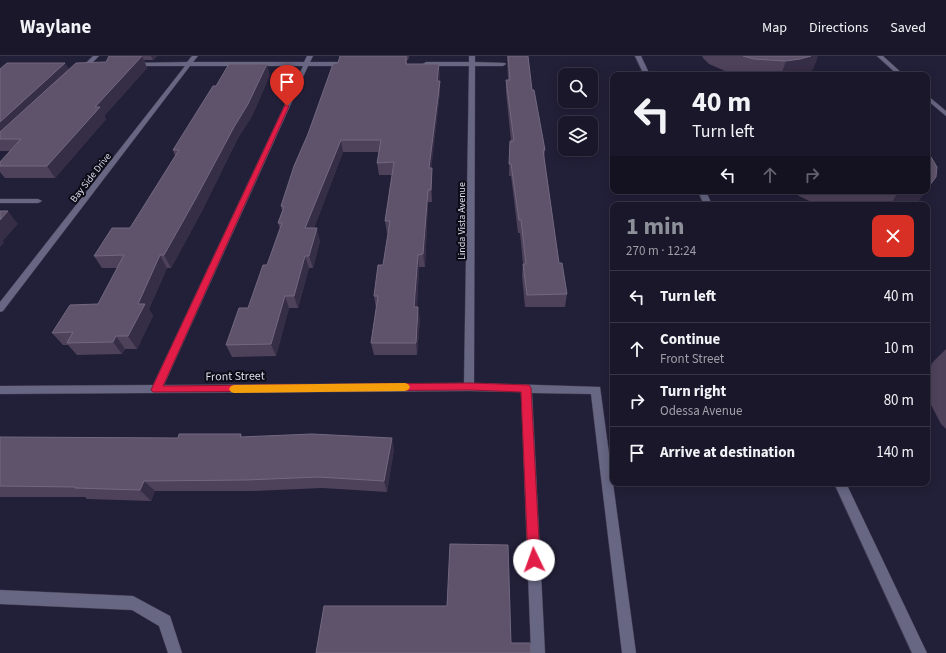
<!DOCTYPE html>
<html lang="en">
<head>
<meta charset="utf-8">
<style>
	:root { --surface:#1a172a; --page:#272436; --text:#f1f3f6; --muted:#9f9fa8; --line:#383647; --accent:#8c9099 }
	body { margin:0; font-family:"Source Sans 3",sans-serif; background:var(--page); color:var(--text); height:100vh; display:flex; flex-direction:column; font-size:15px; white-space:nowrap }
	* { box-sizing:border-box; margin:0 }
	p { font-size:13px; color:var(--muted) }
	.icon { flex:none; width:22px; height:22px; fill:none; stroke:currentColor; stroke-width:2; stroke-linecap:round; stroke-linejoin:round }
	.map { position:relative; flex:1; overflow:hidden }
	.sheet { position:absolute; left:610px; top:146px; width:320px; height:284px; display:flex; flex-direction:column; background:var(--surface); border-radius:8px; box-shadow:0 2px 10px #0003,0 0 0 1px var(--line) }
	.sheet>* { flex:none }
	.hud { position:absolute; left:610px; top:16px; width:320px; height:122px; border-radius:8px; box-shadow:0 2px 10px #0003,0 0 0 1px var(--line); background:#1a172a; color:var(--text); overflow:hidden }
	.tools { position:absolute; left:558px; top:12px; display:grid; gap:8px }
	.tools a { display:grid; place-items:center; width:40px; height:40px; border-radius:8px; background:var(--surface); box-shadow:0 2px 10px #0003,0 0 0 1px var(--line); font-size:20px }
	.pin { position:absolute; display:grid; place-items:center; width:34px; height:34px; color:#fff; margin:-41px -17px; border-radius:50% 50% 50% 0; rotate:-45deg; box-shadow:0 0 4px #0007 }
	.pin .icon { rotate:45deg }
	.me { position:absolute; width:44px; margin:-22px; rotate:357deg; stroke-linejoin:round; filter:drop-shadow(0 0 3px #0008) }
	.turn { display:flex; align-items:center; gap:14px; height:84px; padding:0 16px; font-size:18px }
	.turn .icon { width:52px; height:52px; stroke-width:2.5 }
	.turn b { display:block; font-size:28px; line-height:34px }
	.lanes { display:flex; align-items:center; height:38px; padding:0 16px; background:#0003; justify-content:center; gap:20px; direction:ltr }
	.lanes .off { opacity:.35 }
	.round { display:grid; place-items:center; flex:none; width:42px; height:42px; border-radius:8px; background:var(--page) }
	.head { display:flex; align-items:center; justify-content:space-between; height:68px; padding:0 16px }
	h1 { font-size:24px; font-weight:700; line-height:30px; color:var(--accent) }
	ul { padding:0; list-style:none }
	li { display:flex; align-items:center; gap:12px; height:52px; padding:0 16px; border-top:1px solid var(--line) }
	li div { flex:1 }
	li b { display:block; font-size:15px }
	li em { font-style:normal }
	header { display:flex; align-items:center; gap:24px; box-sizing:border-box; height:56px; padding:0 20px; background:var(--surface); border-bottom:1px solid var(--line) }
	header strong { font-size:19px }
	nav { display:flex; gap:22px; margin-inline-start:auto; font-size:14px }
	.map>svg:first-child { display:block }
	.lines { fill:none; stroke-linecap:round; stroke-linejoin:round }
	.minor-casing { stroke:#3f3b50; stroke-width:1 }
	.minor { fill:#676683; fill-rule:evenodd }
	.wall { fill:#4e425a }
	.shaded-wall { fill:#362d46 }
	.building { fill:#5e536a; stroke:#72687f }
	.route { fill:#e11d48; stroke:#92132f }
	.slow { fill:#f59e0b }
	.labels { text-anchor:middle; stroke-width:4; stroke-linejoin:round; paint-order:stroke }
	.far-street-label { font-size:10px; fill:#dfdeef; stroke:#0c0b16 }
	.street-label { font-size:12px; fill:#dfdeef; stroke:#0c0b16 }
</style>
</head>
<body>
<header>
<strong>Waylane</strong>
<nav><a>Map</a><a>Directions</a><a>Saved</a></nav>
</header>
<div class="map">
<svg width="946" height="597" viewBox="0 0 946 597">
	<rect width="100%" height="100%" fill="#221f38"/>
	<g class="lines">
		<defs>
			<g id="minor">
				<polygon points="93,0 99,0 82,17 78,17 78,15"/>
				<polygon points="192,0 198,0 193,6 304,6 307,0 313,0 310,6 346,6 349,8 346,10 308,10 164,329 464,327 469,10 426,10 423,8 426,6 469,6 469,0 475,0 475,6 505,7 506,8 503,10 475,10 474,327 600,331 636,597 622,597 591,338 532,337 545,597 531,597 521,336 469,335 0,338 0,330 153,329 303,10 190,10 3,255 0,256 0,246 185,10 132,10 129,8 130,7 187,6"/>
				<polygon points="635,0 641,0 650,19 644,19"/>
				<polygon points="877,0 883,0 904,19 898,19"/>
				<polygon points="927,39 946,55 946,60 927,44"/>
				<polygon points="698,135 706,135 712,149 704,149"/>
				<polygon points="0,143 38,143 42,145 38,147 0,147"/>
				<polygon points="834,427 846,427 927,597 912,597"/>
				<polygon points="0,534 133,540 170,560 182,597 168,597 159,570 132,554 0,548"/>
			</g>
		</defs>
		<!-- minor casing -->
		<use href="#minor" class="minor-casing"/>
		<!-- minor -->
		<use href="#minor" class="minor"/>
	</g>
	<!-- wall -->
	<g class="wall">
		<polygon points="115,0 157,0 153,4 144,4 147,12 104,60 106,63 55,122 5,122 0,116 0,106 10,95 0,95 0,13 65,7 69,14 106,6"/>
		<polygon points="343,0 409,0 408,4 407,4 407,8 440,19 439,25 440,25 440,36 431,112 432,124 432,146 428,146 425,211 419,211 417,251 420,263 417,299 374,299 371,287 376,252 374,240 383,209 388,177 387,177 385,165 392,119 379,119 377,107 379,96 343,96 314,172 320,185 313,212 309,212 298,252 289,252 276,300 232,301 226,289 248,252 267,209 280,173 278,167 282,155 281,150 338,7"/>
		<polygon points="507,0 528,0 532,34 545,94 544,103 559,207 567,238 565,251 525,251 522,220 523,208 520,177 518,177 511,120 509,120 510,85 511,85 506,36 506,24 508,24"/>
		<polygon points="702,0 818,0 813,13 803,19 734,19 709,8 703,2"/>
		<polygon points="270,19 252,60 238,82 202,155 171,212 167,212 149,253 153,260 137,293 125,293 122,298 77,299 68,289 63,289 52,277 98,248 118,212 102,212 94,200 130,172 175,100 173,94 216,30"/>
		<polygon points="791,135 926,135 915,149 818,149 799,140"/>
		<polygon points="946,293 946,373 941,368 929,345 927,329 927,321 932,307"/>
		<polygon points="241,378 242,381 394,393 387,436 322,432 253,435 155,435 151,445 87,443 85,441 0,441 0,381 178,382"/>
	</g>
	<!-- shaded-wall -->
	<g class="shaded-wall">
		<polygon points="142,0 147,12 104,60 106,63 55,122 47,110 95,51"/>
		<polygon points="151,0 157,0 153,4"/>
		<polygon points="811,0 818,0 813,13 803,19 781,19 786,5"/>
		<polygon points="65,7 71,18 0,83 0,66"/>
		<polygon points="267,8 270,19 252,60 238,82 202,155 171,212 164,199 234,71"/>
		<polygon points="439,8 440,19 437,36 437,25"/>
		<polygon points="440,25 440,36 430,125 429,112"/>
		<polygon points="341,84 343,96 309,185 305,172"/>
		<polygon points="432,112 432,146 431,134"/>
		<polygon points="936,121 927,134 927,130"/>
		<polygon points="428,134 428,146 425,211 423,198"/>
		<polygon points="916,135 926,135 915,149 890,149 897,138"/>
		<polygon points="8,155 18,168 3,185 4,187 0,191 0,164"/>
		<polygon points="317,172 320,185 313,212 309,200"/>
		<polygon points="160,199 167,212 149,253 153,260 137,293 128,280 138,248"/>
		<polygon points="418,199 419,211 416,263 414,251"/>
		<polygon points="305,200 309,212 298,252 294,240"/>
		<polygon points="285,240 289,252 276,300 271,288"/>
		<polygon points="418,251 420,263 417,299 416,287"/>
		<polygon points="116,280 125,293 122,298 113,286"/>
		<polygon points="392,382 394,393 387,436 384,425"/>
		<polygon points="144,425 155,435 151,445 140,434"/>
	</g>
	<!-- building -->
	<g class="building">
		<polygon points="109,0 142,0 95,51 100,51 47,110 0,110 0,106 21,83 0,83 0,76 76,7 106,6"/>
		<polygon points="340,0 406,0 406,8 439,8 437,25 440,25 429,112 432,112 431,134 428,134 423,198 418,199 414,251 418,251 416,287 371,287 378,240 374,240 378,209 383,209 390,165 385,165 394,106 377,107 381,84 341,84 305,172 317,172 309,200 305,200 294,240 285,240 271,288 226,289 239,252 248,252 263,209 267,209 282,167 278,167 284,151 281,150 294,110 308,78 333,8 338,7"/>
		<polygon points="508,0 528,0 532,34 534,34 545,94 543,94 559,207 562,207 567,238 527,239 523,208 526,208 521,164 519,164 511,108 509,108 510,85 514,85 506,24 510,24"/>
		<polygon points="743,0 811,0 800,3 786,5 754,3"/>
		<polygon points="7,7 65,7 0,66 0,13"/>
		<polygon points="229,8 267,8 248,48 234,71 196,142 164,199 160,199 138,248 145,248 128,280 116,280 113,286 67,287 73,276 52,277 70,249 98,248 124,199 94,200 112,172 130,172 179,94 173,94 213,30 216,30"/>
		<polygon points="927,97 931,101 937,111 936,121 929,130 927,130"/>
		<polygon points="860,135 916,135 897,138 876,138"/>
		<polygon points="0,155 8,155 0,164"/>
		<polygon points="179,378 241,378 240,381 312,378 392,382 384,425 318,421 246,424 144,425 140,434 75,432 75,431 0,430 0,381 178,382"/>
		<polygon points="450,488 508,489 511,587 530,587 531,597 316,597 324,550 447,550"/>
	</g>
	<!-- route -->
	<polygon class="route" points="285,49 289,50 163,330 470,327 529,329 531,332 540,504 538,508 534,509 530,508 528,504 521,336 470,334 153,336 151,334"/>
	<!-- slow -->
	<polygon class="slow" points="405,327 408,328 410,331 408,334 405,335 234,337 231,336 229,333 231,330 234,329"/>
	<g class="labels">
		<!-- far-street labels -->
		<g class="far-street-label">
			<text transform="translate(90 121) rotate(-52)" y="4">Bay Side Drive</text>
			<text transform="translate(461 165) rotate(-90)" y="4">Linda Vista Avenue</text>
		</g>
		<!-- street labels -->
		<g class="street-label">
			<text transform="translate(235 320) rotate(-1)" y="4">Front Street</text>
		</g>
	</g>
</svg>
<div class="tools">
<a><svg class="icon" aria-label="search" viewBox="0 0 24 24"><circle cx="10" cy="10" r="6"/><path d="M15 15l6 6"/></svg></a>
<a><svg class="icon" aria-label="layers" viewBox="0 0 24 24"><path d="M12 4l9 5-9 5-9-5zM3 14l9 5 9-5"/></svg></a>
</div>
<div class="pin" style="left:287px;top:50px;background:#d93025"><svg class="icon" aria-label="arrive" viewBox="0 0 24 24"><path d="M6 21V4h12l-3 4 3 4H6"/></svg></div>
<svg class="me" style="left:534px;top:504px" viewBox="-20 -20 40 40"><circle r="19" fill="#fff"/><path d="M0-13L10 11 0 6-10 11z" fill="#e11d48"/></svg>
<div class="hud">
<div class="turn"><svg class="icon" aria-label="left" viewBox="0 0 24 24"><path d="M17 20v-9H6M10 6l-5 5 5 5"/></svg><div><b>40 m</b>Turn left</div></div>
<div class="lanes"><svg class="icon" aria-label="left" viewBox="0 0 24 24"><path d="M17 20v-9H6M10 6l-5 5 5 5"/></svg><svg class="icon off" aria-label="ahead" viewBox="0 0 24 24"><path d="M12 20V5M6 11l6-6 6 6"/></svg><svg class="icon off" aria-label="right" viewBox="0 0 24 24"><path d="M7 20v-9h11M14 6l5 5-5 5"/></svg></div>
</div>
<section class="sheet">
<div class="head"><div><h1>1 min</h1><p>270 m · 12:24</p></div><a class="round" style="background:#d93025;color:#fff"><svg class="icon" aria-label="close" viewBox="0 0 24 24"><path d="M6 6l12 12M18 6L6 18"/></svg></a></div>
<ul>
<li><svg class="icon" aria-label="left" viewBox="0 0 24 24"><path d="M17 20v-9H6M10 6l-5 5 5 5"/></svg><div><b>Turn left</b></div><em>40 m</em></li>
<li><svg class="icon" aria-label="ahead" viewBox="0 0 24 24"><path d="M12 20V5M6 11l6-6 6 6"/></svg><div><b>Continue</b><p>Front Street</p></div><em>10 m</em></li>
<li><svg class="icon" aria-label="right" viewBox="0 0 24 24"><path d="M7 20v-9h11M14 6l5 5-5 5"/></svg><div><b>Turn right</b><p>Odessa Avenue</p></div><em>80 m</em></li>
<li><svg class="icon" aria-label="arrive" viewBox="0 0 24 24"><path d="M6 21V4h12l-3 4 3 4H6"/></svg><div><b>Arrive at destination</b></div><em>140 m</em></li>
</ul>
</section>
</div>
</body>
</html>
